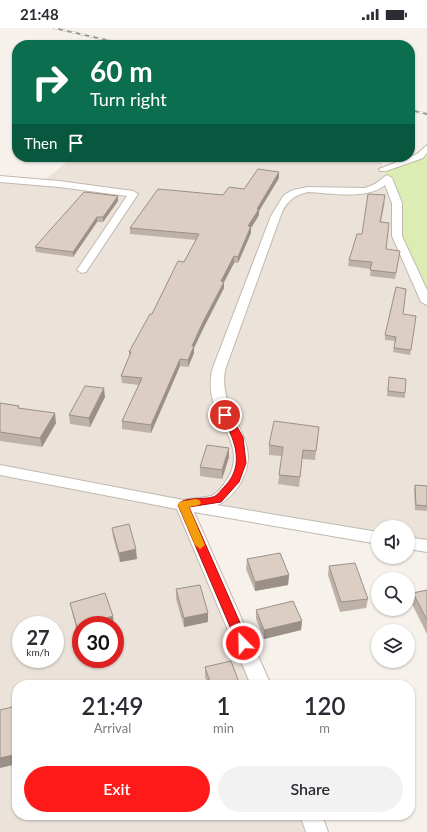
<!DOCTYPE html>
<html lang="en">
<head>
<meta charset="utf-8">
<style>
	:root { --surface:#fff; --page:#f2f2f3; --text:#2b2b33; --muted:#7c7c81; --accent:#ff1a1a }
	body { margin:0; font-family:Lato,sans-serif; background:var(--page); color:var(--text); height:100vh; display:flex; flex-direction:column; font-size:15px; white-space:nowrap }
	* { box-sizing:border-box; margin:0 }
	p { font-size:13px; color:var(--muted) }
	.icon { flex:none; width:22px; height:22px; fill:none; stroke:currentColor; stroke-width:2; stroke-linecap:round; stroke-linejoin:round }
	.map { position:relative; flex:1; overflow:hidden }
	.details { position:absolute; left:12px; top:652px; width:403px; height:140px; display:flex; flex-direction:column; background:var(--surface); border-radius:16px; box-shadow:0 1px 3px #0004 }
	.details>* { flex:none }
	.top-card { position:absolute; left:12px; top:12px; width:403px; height:122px; border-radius:16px; box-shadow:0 1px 3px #0004; background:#0b6e4f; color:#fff; overflow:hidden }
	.buttons { position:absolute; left:371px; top:492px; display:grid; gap:8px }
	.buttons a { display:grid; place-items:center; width:44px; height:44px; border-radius:50%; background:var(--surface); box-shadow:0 1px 3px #0004; font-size:20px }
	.speed { position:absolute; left:12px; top:588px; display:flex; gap:8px; font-size:20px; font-weight:700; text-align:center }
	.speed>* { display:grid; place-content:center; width:52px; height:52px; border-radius:50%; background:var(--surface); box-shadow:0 1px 3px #0004; line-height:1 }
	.speed small { font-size:10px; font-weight:400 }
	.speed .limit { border:6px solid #d22; background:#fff; color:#111 }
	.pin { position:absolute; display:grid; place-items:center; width:34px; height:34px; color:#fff; margin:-17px; border:2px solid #fff; border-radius:50%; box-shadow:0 1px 4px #0007 }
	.me { position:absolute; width:44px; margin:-22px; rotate:337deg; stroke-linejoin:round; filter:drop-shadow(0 0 3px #0008) }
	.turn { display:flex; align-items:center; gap:14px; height:84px; padding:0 12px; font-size:18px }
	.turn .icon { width:52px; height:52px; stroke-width:2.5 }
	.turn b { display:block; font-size:28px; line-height:34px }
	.then { display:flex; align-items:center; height:38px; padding:0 12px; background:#0003; gap:8px; font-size:15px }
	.eta { display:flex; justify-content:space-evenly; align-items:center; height:68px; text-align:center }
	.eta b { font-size:24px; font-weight:600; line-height:28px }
	.button { display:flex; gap:8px; margin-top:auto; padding:8px 12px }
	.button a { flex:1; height:46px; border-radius:24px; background:var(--accent); color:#fff; font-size:16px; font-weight:600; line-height:46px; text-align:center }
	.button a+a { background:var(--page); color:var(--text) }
	.status { display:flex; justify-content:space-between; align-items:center; height:28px; padding:0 20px; background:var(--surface); direction:ltr }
	.status svg { height:11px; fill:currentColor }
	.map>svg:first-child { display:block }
	.residential { fill:#ebe2d9; fill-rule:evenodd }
	.green { fill:#dbedb2 }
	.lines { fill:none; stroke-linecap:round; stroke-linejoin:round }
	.minor-casing { stroke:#c3b8ad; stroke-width:2 }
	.minor { fill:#fff; fill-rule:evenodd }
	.rail-casing { stroke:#9a9a9a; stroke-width:2 }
	.rail { stroke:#fff; stroke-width:1.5; stroke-dasharray:4.5; stroke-linecap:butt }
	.wall { fill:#bdb1a8 }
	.shaded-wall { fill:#9a9088 }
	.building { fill:#dccec3; stroke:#9a9088 }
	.route { fill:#ff1a1a; stroke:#a61111 }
	.slow { fill:#f59e0b }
</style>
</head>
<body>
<div class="status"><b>21:48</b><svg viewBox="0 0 49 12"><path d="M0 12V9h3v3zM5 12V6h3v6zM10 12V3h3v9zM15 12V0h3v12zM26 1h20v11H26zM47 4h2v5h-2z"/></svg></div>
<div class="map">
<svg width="427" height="804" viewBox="0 0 427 804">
	<rect width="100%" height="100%" fill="#f6f1eb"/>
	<!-- residential -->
	<path class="residential" d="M 73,129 L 380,129 L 383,141 L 397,175 L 427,274 L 427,518 L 408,515 L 408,499 L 378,499 L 378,510 L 183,477 L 261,657 L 17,657 L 17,787 L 311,787 L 317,804 L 0,804 L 0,151 L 42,154 ZM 21,597 L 55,597 L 55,631 L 21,631 ZM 81,597 L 115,597 L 115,631 L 81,631 Z"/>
	<!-- green -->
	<polygon class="green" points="427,120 427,274 397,208 397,175 383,141 413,131"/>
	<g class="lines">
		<defs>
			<g id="minor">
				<polygon points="427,117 427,125 423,130 386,143 380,143 379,141 417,126"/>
				<path d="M 387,147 L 392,150 L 402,175 L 402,208 L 427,262 L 427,277 L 421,274 L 392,208 L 392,175 L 385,157 C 368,172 329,165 308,164 C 295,167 288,172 282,184 L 225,342 C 217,391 269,411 238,459 C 232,467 226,474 217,477 L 378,504 L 378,516 L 194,484 L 271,657 L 251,657 L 177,481 L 0,447 L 0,437 L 183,472 C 192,470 202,470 211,468 C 217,466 223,458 226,453 C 247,423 221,401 213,373 C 210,363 210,353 212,342 L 271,188 L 284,167 L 293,162 L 308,159 L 365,160 L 375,156 Z"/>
				<polygon points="0,148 59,153 133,163 138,166 86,244 82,245 77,242 127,168 59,159 0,154"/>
				<polygon points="408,509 427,512 427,524 408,521"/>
				<polygon points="300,787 322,787 328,804 306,804"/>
			</g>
		</defs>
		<!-- minor casing -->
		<use href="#minor" class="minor-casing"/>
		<!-- minor -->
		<use href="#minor" class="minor"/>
		<defs>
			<g id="rail">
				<polyline points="54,0 128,17"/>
				<polyline points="410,82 427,86"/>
			</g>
		</defs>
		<!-- rail casing -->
		<use href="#rail" class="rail-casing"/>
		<!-- rail -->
		<use href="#rail" class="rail"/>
	</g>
	<!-- wall -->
	<g class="wall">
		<polygon points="279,150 259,183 259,187 251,200 251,205 238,235 234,235 224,254 224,260 203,301 194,320 194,325 188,339 180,338 151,405 122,401 122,393 139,357 122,355 121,348 129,329 129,324 184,234 196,212 130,206 130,200 223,167 244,161"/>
		<polygon points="118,173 103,194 97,194 73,229 36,224 35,219"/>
		<polygon points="385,173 381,194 386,221 400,223 395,251 370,248 371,241 348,238 349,232 362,206"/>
		<polygon points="403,286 411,322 410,327 393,324 395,313 385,312 385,307"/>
		<polygon points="389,349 405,365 405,370 387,368"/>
		<polygon points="105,369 90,399 70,396 69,387"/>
		<polygon points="0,375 19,378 19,380 56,395 42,419 0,413"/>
		<polygon points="318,408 315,432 302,431 299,459 278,456 282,428 269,427 269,417"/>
		<polygon points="229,420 229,429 222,451 200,448 200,439"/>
		<polygon points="415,457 427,458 427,483 415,482 414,462"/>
		<polygon points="112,500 137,531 120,534 113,509"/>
		<polygon points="247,531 289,547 288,557 255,563 246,541"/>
		<polygon points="329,538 368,571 366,580 340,584 328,547"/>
		<polygon points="176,561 208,585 208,594 184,599 176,571"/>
		<polygon points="427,562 427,606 411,574 413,565"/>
		<polygon points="70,575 81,597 81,607 78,608 72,584"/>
		<polygon points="256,582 302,593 301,602 264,611 256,591"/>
		<polygon points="205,639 240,657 208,657 205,649"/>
	</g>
	<!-- shaded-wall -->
	<g class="shaded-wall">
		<polygon points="279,144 279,150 259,183 259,187 251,200 251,205 238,235 238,229 248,198 257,181"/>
		<polygon points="118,168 118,173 103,194 103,189"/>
		<polygon points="97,189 97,194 73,229 73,224"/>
		<polygon points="234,228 234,235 221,260 221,253"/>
		<polygon points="224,254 224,260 203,301 194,320 194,325 188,339 188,332 192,318 203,294"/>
		<polygon points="180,331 180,338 151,405 151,397"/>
		<polygon points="104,360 105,369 90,399 89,390"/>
		<polygon points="55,385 56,395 42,419 40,410"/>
		<polygon points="229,420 229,429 222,451 222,442"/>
		<polygon points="136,521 137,531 120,534 119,525"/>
		<polygon points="289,547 288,557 255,563 255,554"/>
		<polygon points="208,585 208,594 184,599 184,590"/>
		<polygon points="113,588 114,597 82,597"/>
		<polygon points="302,593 301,602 264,611 264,602"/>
		<polygon points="81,597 81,607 78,608 77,599"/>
		<polygon points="17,726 17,736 0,740 0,730"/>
	</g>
	<!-- building -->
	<g class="building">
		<polygon points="258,141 279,144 257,181 259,181 248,198 251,198 238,229 234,228 221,253 224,254 203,294 192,318 194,318 188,332 180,331 151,397 122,393 142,350 121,348 131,324 129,324 150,286 152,286 178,233 184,234 199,206 130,200 158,161 223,167 229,159 244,161"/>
		<polygon points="84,164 118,168 103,189 97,189 73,224 35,219"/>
		<polygon points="368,166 385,167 380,194 389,195 386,221 400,223 396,245 370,242 372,234 349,232 357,206 362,206"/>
		<polygon points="396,259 406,261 403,286 416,288 411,322 394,320 396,309 385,307"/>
		<polygon points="389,349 406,351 405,365 388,363"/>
		<polygon points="85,358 104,360 89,390 69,387"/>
		<polygon points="0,375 19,378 18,380 55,385 40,410 0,404"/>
		<polygon points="274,393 319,399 316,423 303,422 300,449 279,447 283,419 269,417"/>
		<polygon points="207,417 229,420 222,442 200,439"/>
		<polygon points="415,457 427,458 427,478 416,477"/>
		<polygon points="129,496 136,521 119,525 112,500"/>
		<polygon points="280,525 289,547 255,554 247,531"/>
		<polygon points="355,535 368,571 341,574 329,538"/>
		<polygon points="200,557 208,585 184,590 176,561"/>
		<polygon points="427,562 427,592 413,565"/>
		<polygon points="105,565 113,588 77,599 70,575"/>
		<polygon points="293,573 302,593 264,602 256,582"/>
		<polygon points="231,633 240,657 211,657 205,639"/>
		<polygon points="16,678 17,726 0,730 0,682"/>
	</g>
	<!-- route -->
	<path class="route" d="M 225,384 L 229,385 L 243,409 L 246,435 L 239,454 L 221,474 L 189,479 L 249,615 L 247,619 L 243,620 L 239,619 L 237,615 L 178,477 C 183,468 204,472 213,469 C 217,468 221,462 225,458 C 246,436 234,410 221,387 Z"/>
	<!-- slow -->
	<polygon class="slow" points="196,471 199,472 201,475 199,477 189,479 205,517 200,521 195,517 178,477 179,474"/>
</svg>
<div class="buttons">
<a><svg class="icon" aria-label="sound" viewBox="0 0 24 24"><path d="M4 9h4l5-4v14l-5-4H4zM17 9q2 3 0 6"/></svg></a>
<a><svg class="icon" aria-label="search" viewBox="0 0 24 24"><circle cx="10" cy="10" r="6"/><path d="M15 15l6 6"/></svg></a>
<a><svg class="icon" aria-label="layers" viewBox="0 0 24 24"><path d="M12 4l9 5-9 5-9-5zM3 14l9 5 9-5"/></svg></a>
</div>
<div class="speed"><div>27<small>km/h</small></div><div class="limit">30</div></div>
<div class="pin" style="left:225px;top:387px;background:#d93025"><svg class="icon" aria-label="arrive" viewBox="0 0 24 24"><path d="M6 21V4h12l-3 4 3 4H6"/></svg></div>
<svg class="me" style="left:243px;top:615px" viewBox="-20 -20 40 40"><circle r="17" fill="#ff1a1a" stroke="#fff" stroke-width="3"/><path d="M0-11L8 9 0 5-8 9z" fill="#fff"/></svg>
<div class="top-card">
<div class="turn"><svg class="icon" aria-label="right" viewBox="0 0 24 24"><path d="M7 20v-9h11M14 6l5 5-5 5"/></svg><div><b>60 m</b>Turn right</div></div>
<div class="then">Then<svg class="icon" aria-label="arrive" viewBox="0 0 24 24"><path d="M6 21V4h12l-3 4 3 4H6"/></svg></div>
</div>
<section class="details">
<div class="eta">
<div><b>21:49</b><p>Arrival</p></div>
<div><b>1</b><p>min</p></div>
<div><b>120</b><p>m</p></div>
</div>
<div class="button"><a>Exit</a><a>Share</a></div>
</section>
</div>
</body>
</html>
